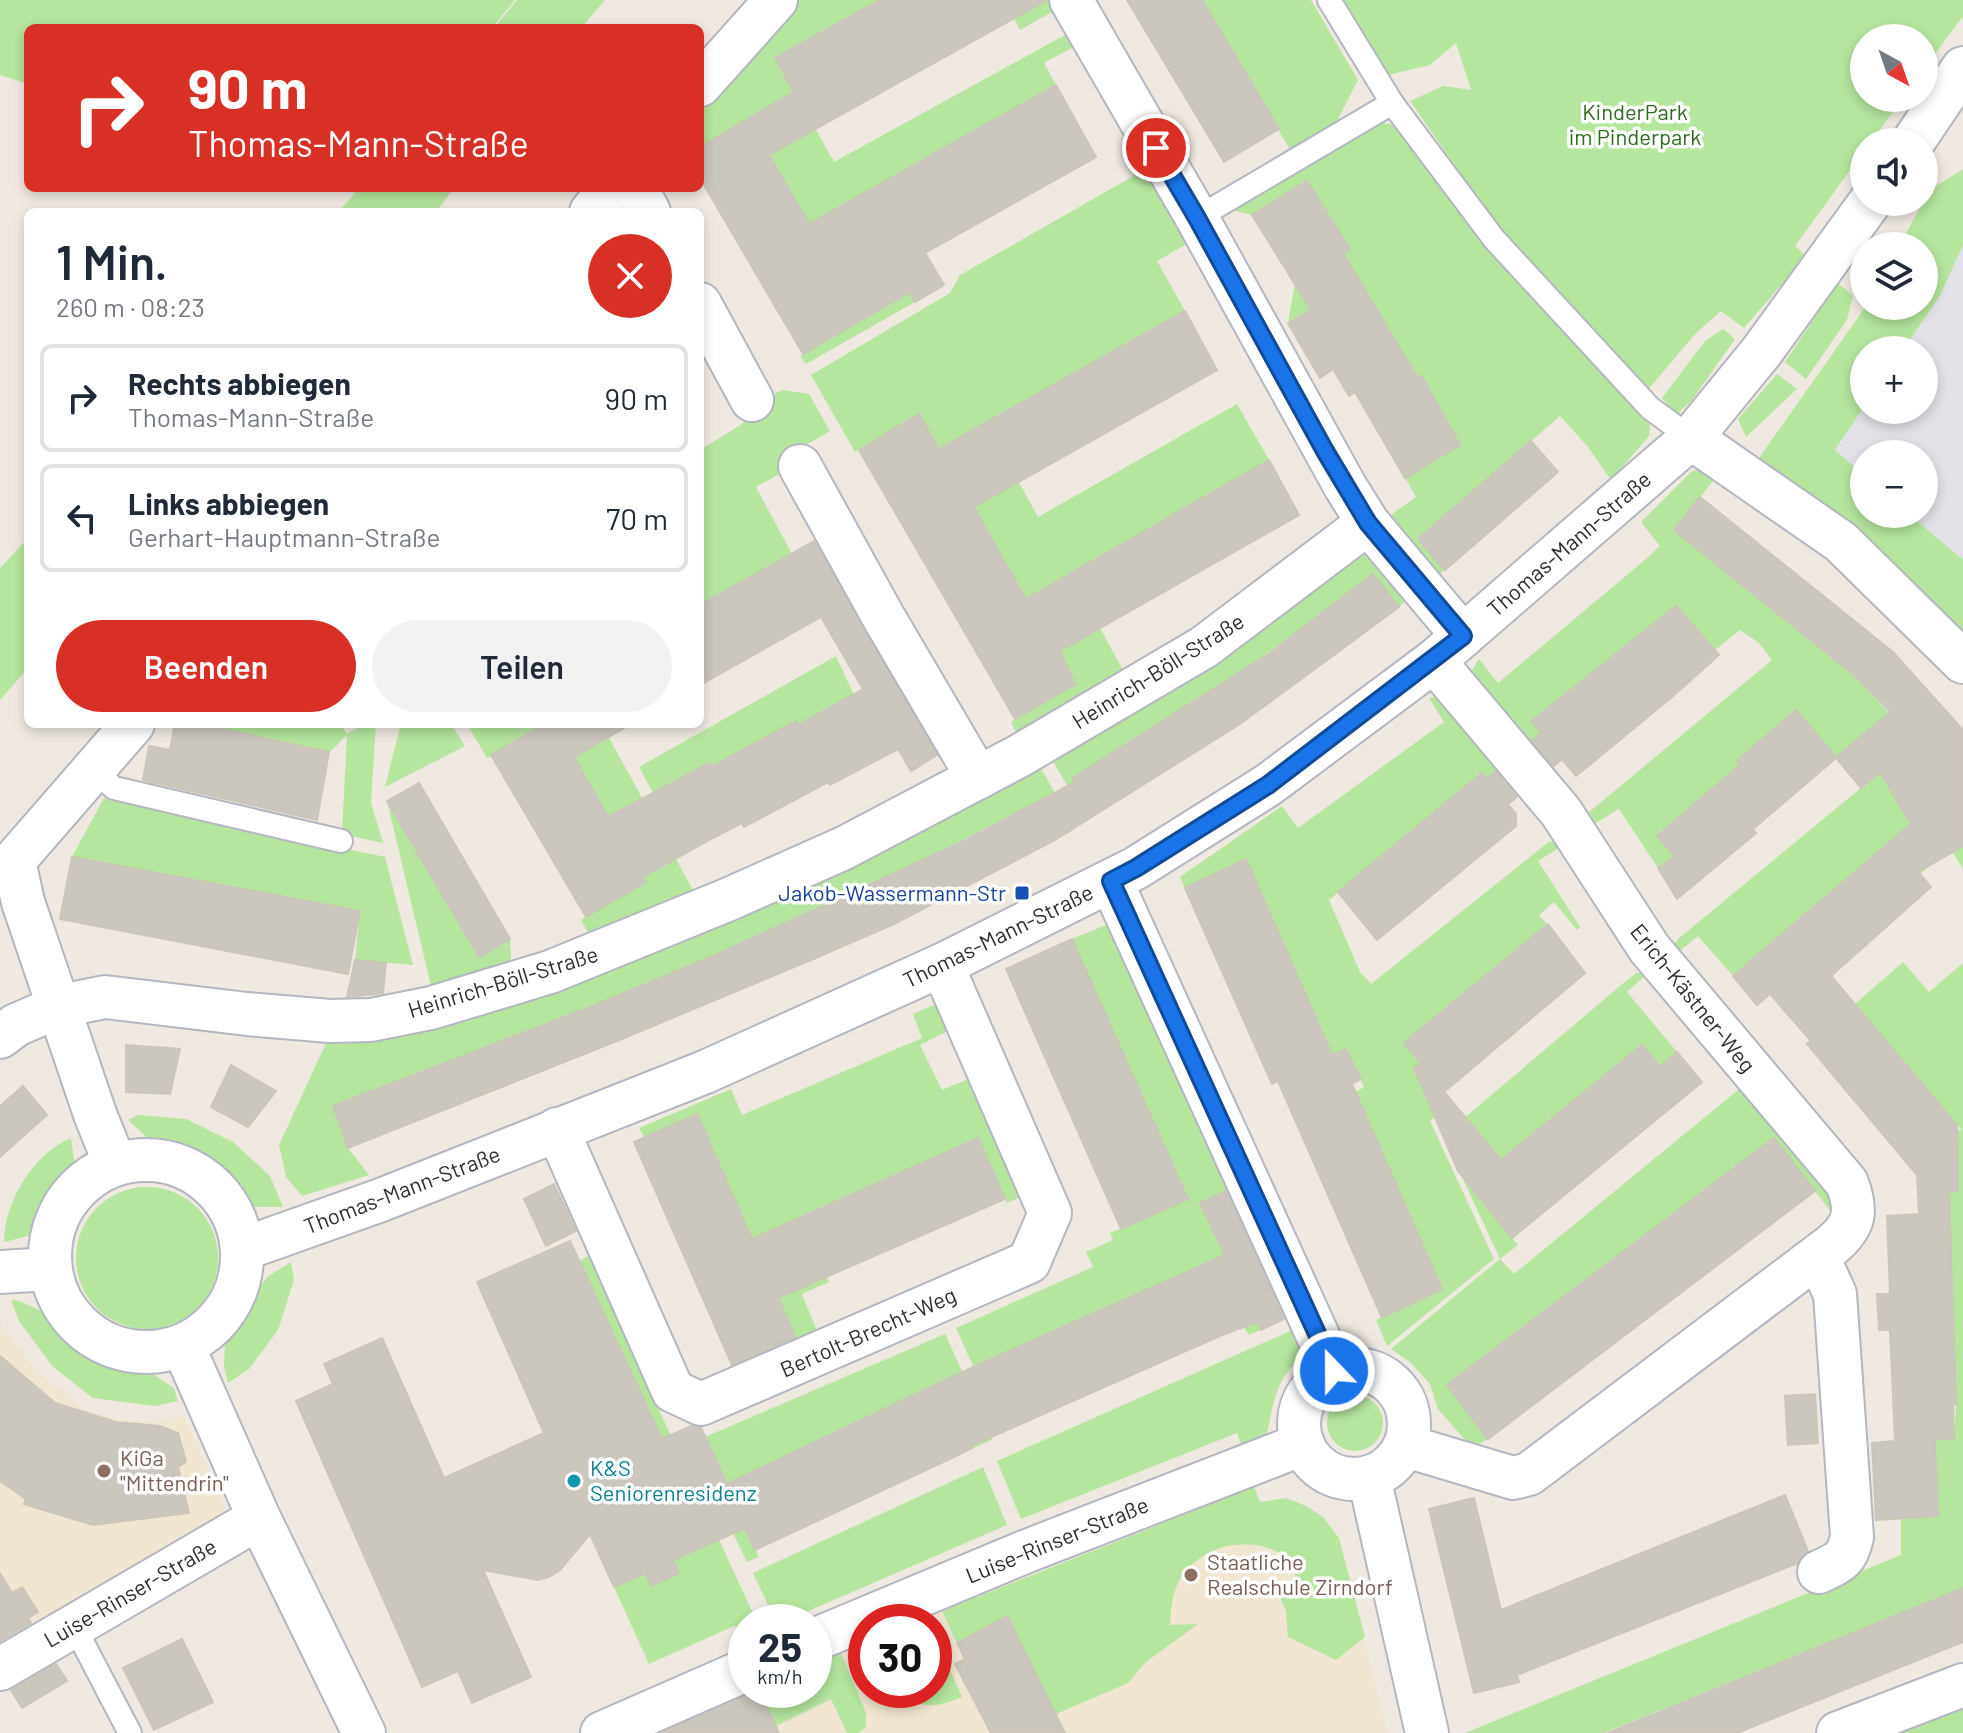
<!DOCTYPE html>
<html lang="de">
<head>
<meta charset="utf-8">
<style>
	:root { --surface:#fff; --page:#f2f2f3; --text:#1f2937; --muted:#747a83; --line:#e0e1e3; --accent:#d93025 }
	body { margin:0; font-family:Barlow,sans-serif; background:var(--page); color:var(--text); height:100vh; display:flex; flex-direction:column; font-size:30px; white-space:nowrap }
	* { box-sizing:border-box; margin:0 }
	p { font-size:26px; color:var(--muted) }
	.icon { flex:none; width:44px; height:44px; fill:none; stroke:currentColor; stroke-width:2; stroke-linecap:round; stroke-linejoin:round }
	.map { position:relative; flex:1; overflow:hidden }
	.panel { position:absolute; left:24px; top:208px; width:680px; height:520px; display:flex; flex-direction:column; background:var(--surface); border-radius:12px; box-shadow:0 4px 12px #0003 }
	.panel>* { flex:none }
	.banner { position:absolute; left:24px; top:24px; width:680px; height:168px; border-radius:12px; box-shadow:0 4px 12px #0003; background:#d93025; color:#fff; overflow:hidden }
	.needle { width:52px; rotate:140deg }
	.fabs { position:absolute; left:1850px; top:24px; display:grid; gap:16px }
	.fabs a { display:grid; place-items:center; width:88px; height:88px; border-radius:50%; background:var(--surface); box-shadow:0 4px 12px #0003; font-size:40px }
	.speed { position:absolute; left:728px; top:1604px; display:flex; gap:16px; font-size:40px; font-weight:700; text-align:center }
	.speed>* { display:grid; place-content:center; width:104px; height:104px; border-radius:50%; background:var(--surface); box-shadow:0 4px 12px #0003; line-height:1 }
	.speed small { font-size:20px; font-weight:400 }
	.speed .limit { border:12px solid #d22; background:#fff; color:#111 }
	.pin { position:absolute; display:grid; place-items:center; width:68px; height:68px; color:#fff; margin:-34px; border:4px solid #fff; border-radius:50%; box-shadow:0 2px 8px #0007 }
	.me { position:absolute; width:88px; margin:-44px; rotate:338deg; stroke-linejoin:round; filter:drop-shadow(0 0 6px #0008) }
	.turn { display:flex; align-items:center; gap:28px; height:168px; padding:0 32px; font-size:36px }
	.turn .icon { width:104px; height:104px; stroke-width:2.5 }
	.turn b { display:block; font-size:56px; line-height:68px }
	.round { display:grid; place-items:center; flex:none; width:84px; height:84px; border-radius:42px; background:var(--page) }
	.headline { display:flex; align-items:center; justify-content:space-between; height:136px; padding:0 32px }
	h1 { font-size:48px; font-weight:600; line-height:60px }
	.button { display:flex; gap:16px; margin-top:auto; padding:16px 32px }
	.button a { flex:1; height:92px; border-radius:48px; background:var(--accent); color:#fff; font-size:32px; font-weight:600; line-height:92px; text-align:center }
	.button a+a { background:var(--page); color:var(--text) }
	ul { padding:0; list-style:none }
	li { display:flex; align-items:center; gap:24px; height:108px; margin:0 16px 12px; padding:0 16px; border:4px solid var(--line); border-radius:12px }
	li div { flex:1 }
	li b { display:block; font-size:30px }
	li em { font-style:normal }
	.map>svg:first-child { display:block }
	.industrial { fill:#e3e1e8 }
	.education { fill:#f0e6d1 }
	.green { fill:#b6e59e }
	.building { fill:#cbc7bf; stroke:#cbc5ba; stroke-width:2 }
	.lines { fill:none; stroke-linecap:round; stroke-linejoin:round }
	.service-casing { stroke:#b4b7c1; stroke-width:26 }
	.minor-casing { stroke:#b4b7c1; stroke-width:46 }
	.service { stroke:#fff; stroke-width:22 }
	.minor { stroke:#fff; stroke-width:42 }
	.route-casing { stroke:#114b97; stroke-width:20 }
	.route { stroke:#1a73e8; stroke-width:14 }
	.transit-dot { fill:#1a4fb4; stroke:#fff; stroke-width:3 }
	.education-dot { fill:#8d6e63; stroke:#fff; stroke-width:3 }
	.culture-dot { fill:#0f9aa8; stroke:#fff; stroke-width:3 }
	.labels { text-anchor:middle; stroke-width:7; stroke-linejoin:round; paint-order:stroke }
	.park-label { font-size:22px; fill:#2c6e1b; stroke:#fff }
	.street-label { font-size:22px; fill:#2e2e2e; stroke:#fff }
	.transit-label { font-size:22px; fill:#164399; stroke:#fff; text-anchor:end }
	.education-label { font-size:22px; fill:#785e54; stroke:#fff; text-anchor:start }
	.culture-label { font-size:22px; fill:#0d838f; stroke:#fff; text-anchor:start }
</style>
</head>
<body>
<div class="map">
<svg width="1963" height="1733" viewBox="0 0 1963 1733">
	<rect width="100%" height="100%" fill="#efe9e1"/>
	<!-- industrial -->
	<polygon class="industrial" points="1963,245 1963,560 1909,514 1924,514 1924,454 1864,454 1864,475 1835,450 1864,407 1864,410 1924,410 1924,350 1903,350 1941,294"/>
	<!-- education -->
	<g class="education">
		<polygon points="0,1320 4,1330 39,1374 85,1410 117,1419 155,1422 184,1416 229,1519 0,1640"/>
		<polygon points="1254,1487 1260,1502 1286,1498 1306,1506 1323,1517 1339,1538 1387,1733 656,1733 753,1690 814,1690 814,1664 866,1643 866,1690 934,1690 934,1622 915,1622"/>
	</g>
	<!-- green -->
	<g class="green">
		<polygon points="0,0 515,0 492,28 28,28 28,84 0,75"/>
		<polygon points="517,0 605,0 581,28 494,28"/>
		<polygon points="793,0 880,0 776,58 834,162 1074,30 1081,43 1044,63 1056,85 896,270 915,302 806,364 800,356 864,318 700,147 700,106"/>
		<polygon points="1004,0 1057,0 1061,7 1020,30"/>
		<polygon points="1202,0 1311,0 1358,80 1334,127 1292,153"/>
		<polygon points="1340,0 1963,0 1963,16 1924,69 1924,38 1864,38 1864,98 1903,98 1871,142 1864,142 1864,151 1795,246 1806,256 1744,328 1721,311 1696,333 1646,392 1502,233 1410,101 1443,86 1471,90 1456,43 1430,65 1384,76"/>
		<polygon points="1375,122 1395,125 1489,245 1650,425 1649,436 1611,480 1588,447 1560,416 1419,538 1445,570 1433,579 1384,520 1416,497 1405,478 1460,445 1421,375 1379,378 1363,352 1392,334 1373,302 1354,313 1341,292 1288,323 1295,283 1350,249 1307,181 1252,215 1232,210"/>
		<polygon points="1151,166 1192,241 1157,261 1185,311 986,423 1038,517 1237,404 1269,460 1070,573 1129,681 1022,743 1011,722 1075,684 1060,656 919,415 855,452 811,375 950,293 960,275"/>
		<polygon points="1963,169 1963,245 1941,294 1903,350 1864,350 1864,407 1835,450 1864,475 1864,514 1909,514 1963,560 1963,643 1757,461 1866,306 1924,306 1924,246 1899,246 1930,190"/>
		<polygon points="342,188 454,188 436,212 338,212 355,193"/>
		<polygon points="1838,283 1853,296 1847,320 1806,379 1785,362"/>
		<polygon points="1723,329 1735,339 1692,400 1676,415 1662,398 1705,341"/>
		<polygon points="1777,374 1797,389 1746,437 1738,419"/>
		<polygon points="783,390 809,394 830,431 804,446 810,457 756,487 792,554 700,605 700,450 742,424 774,394"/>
		<polygon points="1706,467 1717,476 1674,530 1854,675 1915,741 1963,803 1963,869 1923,805 1906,815 1935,862 1920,874 1891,841 1733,976 1698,936 1674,956 1670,951 1678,939 1890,764 1865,733 1836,757 1796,711 1737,760 1757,784 1715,786 1657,835 1675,856 1658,868 1619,809 1589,827 1582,818 1772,660 1759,643 1740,630 1715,650 1676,607 1532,721 1561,757 1545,771 1469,675 1479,659 1498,683 1646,559 1660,546 1641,522 1691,472"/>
		<polygon points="28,538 28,668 0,700 0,568"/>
		<polygon points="1375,549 1412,595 1399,607 1341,599 1235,677 1073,778 1095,815 1087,820 1047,751 1341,555"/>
		<polygon points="836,656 854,695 798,725 711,767 709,763 653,793 639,767"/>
		<polygon points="1441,696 1503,766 1487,779 1481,774 1329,900 1360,972 1371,984 1550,841 1564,845 1538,861 1580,927 1577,930 1554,902 1539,915 1547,924 1486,975 1527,1023 1505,1042 1464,993 1404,1043 1453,1102 1430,1121 1494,1259 1387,1346 1376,1320 1442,1288 1356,1092 1364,1087 1347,1049 1332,1055 1246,860 1185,888 1180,877 1282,806 1298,828 1444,722 1429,698"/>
		<polygon points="198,724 341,724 347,734 364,724 376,724 371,803 383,843 342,834 347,735 329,753"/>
		<polygon points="401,724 451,724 465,746 385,787"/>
		<polygon points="467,724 545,724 487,758"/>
		<polygon points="554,724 617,732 609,738 699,901 594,943 581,920 645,882"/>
		<path d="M 1036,759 L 1075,829 L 1061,837 L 1040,800 C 814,921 574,1017 333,1106 L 348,1148 L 369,1175 L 302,1196 L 286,1177 L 279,1145 L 327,1041 Z"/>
		<polygon points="104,798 385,857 413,965 355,960 360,911 72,857"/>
		<polygon points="387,801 478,957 510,939 512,972 431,986"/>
		<polygon points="1111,923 1230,1188 1200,1203 1261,1330 1249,1335 1243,1325 1084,1318 973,1366 956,1328 1093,1267 1086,1252 1113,1240 1110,1233 1187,1199 1072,939"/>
		<polygon points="1903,962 1929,992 1963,963 1963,1588 1604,1733 1465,1733 1901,1555 1901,1519 1938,1516 1934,1439 1954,1439 1956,1404 1949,1191 1914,1170 1961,1129 1855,1004"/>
		<polygon points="1649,972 1627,992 1677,1052 1660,1067 1642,1046 1470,1185 1518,1245 1500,1259 1514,1274 1738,1090 1749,1089 1827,1180 1835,1217 1774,1138 1636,1292 1610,1261 1448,1386 1488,1439 1472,1448 1438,1409 1430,1384 1410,1362 1391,1349 1500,1259 1443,1136 1620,986 1636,973"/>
		<polygon points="938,1003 950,1030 920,1045 942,1090 971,1078 1025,1195 1007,1203 978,1138 801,1216 829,1282 802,1294 821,1341 737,1376 732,1365 794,1337 696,1114 644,1137 639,1128 731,1089 742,1115 922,1038 913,1014"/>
		<polygon points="139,1115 186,1119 233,1142 270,1176 283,1207 250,1207 228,1180 195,1158 158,1147 128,1120"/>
		<path d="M 71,1138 L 76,1173 L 52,1194 L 32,1235 L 4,1242 C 4,1202 34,1153 71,1138 Z"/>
		<circle cx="147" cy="1258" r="71"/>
		<polygon points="592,1254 646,1382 757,1622 746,1622 746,1633 734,1626 649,1664 614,1587 645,1573 651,1586 679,1573 673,1560 710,1543 579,1261"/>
		<polygon points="291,1262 294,1280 278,1330 249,1369 228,1383 224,1367 225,1341 267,1277"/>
		<polygon points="11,1300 20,1301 50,1315 75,1351 117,1368 148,1371 174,1388 178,1401 155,1406 93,1398 53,1367 19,1321"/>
		<path d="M 1297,1328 L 1308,1352 C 1273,1377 1274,1405 1265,1442 L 1243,1450 L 1237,1433 L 1021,1519 L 997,1461 Z"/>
		<polygon points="945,1334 993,1439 972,1449 942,1384 725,1486 759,1557 747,1562 697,1461 705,1437"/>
		<circle cx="1355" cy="1423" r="28"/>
		<polygon points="983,1467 1007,1525 783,1622 776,1622 753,1573"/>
		<path d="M 1254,1487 L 1260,1502 L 1286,1498 L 1306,1506 L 1323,1517 L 1339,1538 L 1365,1637 L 1336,1660 L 1288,1637 L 1286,1611 L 1280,1598 L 1299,1569 C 1268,1532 1208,1538 1181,1577 C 1172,1592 1171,1608 1170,1625 L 1198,1624 L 1146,1662 L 1128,1683 L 1056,1714 L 1007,1616 L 957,1643 L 942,1611 Z"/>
		<path d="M 934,1632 L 962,1697 C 936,1708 919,1710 897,1690 L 934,1690 Z"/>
		<polygon points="841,1653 866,1713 866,1727 858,1733 847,1733 831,1699 776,1726 759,1690 814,1690 814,1664"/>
		<polygon points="1963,1700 1963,1733 1877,1733"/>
	</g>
	<!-- building -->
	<g class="building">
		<polygon points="880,0 1047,0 769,155 809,224 1056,85 1096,157 925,253 944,285 915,302 910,292 803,354 700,178 700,147 794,92 775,58"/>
		<polygon points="1127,0 1202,0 1279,129 1224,162"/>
		<polygon points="1307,181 1350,249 1343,253 1417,377 1421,375 1460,445 1405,478 1355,392 1349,396 1333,369 1320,378 1288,323 1311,310 1252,215"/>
		<polygon points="1185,311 1217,370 974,507 996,547 1026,599 1269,460 1299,515 1060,651 1075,684 1015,719 859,450 919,414 939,449"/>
		<polygon points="1531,441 1558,472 1445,570 1418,539"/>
		<polygon points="1700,497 1893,652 1963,730 1963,846 1918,872 1931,887 1831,976 1957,1125 1958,1191 1949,1191 1956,1404 1953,1404 1954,1439 1935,1439 1938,1516 1876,1520 1872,1443 1895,1441 1890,1330 1879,1330 1877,1294 1890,1294 1887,1216 1919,1214 1917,1175 1807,1044 1811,1041 1770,994 1757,1005 1733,976 1911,824 1880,772 1861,788 1836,758 1753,829 1756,833 1677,899 1658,868 1675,856 1657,836 1740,765 1737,761 1796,710 1836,757 1891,712 1854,675 1674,530"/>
		<polygon points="814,541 937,755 911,771 898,749 830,785 828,782 744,827 742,823 713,838 643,877 646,882 586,917 491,755 545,724 631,724 574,757 608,817 709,763 711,767 796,721 798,725 863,689 821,617 700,685 700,605"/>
		<polygon points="1373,574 1399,607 1240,724 1055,840 894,924 811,960 617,1041 348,1148 333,1106 593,1006 718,954 962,842 1075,782 1073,778 1270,653"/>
		<polygon points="1676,606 1719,655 1672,697 1576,776 1562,759 1554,766 1532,741 1541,733 1532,721"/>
		<polygon points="175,724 198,724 329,752 317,820 143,780 149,746 170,750"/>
		<polygon points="1496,772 1517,797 1508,804 1516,814 1516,826 1377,940 1338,892 1482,773 1487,779"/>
		<polygon points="419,783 510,939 479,957 387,801"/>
		<polygon points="72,857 360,911 348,974 60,919"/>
		<polygon points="1246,859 1332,1055 1346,1049 1361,1079 1352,1084 1442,1289 1382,1318 1278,1081 1272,1084 1185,888"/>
		<polygon points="1548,924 1585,973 1444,1092 1404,1043"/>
		<polygon points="1072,939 1188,1199 1121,1229 1006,969"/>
		<polygon points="355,960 386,963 383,993 347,997"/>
		<polygon points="126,1045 180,1049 170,1094 126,1092"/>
		<polygon points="1642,1045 1660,1067 1677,1052 1702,1082 1512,1238 1458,1171 1414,1068 1421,1064 1501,1160"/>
		<polygon points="231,1065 276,1091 248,1127 211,1107"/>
		<polygon points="23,1086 47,1115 0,1157 0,1106"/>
		<polygon points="697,1114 752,1239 978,1138 1005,1199 778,1298 795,1337 732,1365 634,1142"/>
		<polygon points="1774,1138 1815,1191 1488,1439 1447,1385"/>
		<polygon points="554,1184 576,1231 546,1246 524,1199"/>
		<polygon points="1226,1191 1284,1319 1261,1330 1257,1322 1222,1335 971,1446 972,1448 956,1456 755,1550 745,1528 673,1560 679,1573 651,1586 645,1573 614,1587 590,1534 560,1570 549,1577 538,1580 483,1570 531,1677 472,1703 458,1671 422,1687 296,1401 333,1384 324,1364 382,1338 444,1478 544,1433 477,1282 570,1241 662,1439 691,1426 701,1428 727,1484 973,1367 1225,1255 1200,1203"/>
		<polygon points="0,1356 55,1403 116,1422 160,1426 178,1433 186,1462 178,1467 189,1513 93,1525 24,1504 26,1499 0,1481"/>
		<polygon points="1815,1394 1818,1443 1788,1445 1785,1396"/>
		<polygon points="1785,1495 1808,1551 1798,1563 1517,1675 1519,1682 1474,1693 1429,1509 1474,1498 1501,1610"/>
		<polygon points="0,1573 12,1593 22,1587 38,1612 28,1618 31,1623 0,1641"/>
		<polygon points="1963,1588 1963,1642 1737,1733 1608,1733"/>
		<polygon points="1007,1616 1065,1733 991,1733 955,1664 965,1659 957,1643"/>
		<polygon points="182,1639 213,1702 154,1730 123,1668"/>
		<polygon points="56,1664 67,1681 22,1708 11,1690"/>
		<polygon points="759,1690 779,1733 662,1733 758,1690"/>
	</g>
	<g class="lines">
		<defs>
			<g id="service">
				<polyline points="1329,0 1392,103 1494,239 1650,408 1691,438"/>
				<polyline points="1197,218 1392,103"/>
				<polyline points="92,769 114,788 341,841"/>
				<polyline points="74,1626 130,1733"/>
			</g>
			<g id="minor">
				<polyline points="1071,0 1197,218 1345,486 1368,523 1463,636"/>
				<polyline points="700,85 776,0"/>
				<polyline points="1913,142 1963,68"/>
				<polyline points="636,188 649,212"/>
				<polyline points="591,212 611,188"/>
				<polyline points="700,304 752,400"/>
				<polyline points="1691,438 1841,542 1963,662"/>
				<polyline points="800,466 884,618 978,778"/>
				<polyline points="1111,881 1334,1371"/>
				<polyline points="0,1037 16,1025 60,1006 105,997 247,1014 330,1021 371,1020 431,1008 550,972 727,900 844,848 1019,756 1204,647 1368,523"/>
				<polyline points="557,1129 673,1391 701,1404 1029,1262 1050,1213 942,965"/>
				<circle cx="146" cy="1256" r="96"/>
				<polyline points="115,1164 95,1114 23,902 14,861 133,724"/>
				<polyline points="243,1249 381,1200 705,1072 942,965 1136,868 1268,785 1434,661 1691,438 1762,351 1870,202"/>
				<path d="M 1818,1257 L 1835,1294 L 1852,1537 C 1847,1560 1840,1562 1819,1572"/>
				<polyline points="0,1272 50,1269"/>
				<polyline points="183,1346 259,1518 364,1733"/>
				<circle cx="1354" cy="1424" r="55"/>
				<path d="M 1406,1446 L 1513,1478 L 1529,1474 L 1832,1245 C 1856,1225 1857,1210 1847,1183 L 1649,948 L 1561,812 L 1434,661"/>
				<polyline points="1369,1477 1427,1733"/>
				<polyline points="814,1640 1027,1551 1303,1444"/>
				<polyline points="0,1669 259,1518"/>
				<polyline points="602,1733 746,1670"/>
				<polyline points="1838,1733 1963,1685"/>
			</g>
		</defs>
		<!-- service casing -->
		<use href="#service" class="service-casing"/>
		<!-- minor casing -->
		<use href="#minor" class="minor-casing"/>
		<!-- service -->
		<use href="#service" class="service"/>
		<!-- minor -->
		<use href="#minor" class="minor"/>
	</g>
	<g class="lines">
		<defs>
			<polyline id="route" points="1156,148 1197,218 1325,451 1368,523 1463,636 1268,785 1136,868 1111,881 1334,1371"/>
		</defs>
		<!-- route casing -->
		<use href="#route" class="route-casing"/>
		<!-- route -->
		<use href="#route" class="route"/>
	</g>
	<!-- markers -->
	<rect class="transit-dot" x="1014" y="885" width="16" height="16" rx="4"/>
	<g class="education-dot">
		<circle cx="104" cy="1471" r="8"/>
		<circle cx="1191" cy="1575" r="8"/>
	</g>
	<circle class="culture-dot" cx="574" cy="1481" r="8"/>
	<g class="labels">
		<!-- park labels -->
		<g class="park-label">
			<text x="1635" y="120">KinderPark<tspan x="1635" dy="25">im Pinderpark</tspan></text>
		</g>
		<!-- street labels -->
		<g class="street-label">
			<text transform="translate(1569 544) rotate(-41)" y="8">Thomas-Mann-Straße</text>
			<text transform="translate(1158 671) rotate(-32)" y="8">Heinrich-Böll-Straße</text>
			<text transform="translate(998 936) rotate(-26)" y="8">Thomas-Mann-Straße</text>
			<text transform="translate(503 982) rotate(-17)" y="8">Heinrich-Böll-Straße</text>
			<text transform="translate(1693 998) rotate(51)" y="8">Erich-Kästner-Weg</text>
			<text transform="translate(402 1190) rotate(-21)" y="8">Thomas-Mann-Straße</text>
			<text transform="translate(868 1332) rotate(-24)" y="8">Bertolt-Brecht-Weg</text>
			<text transform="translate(1057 1540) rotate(-22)" y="8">Luise-Rinser-Straße</text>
			<text transform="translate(130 1593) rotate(-30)" y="8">Luise-Rinser-Straße</text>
		</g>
		<!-- transit labels -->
		<g class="transit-label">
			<text x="1006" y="901">Jakob-Wassermann-Str</text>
		</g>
		<!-- education labels -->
		<g class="education-label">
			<text x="120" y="1466">KiGa<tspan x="120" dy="25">"Mittendrin"</tspan></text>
			<text x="1207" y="1570">Staatliche<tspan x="1207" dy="25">Realschule Zirndorf</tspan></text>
		</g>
		<!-- culture labels -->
		<g class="culture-label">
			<text x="590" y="1476">K&amp;S<tspan x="590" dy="25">Seniorenresidenz</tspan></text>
		</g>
	</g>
</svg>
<div class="fabs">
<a><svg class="needle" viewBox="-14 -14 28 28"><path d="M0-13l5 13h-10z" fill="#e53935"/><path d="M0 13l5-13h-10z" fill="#747a83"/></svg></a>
<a><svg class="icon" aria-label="sound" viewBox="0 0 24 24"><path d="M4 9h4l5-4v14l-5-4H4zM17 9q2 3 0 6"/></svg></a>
<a><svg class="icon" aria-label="layers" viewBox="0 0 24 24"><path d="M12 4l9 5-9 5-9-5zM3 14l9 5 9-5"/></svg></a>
<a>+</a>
<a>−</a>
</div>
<div class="speed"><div>25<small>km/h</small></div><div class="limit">30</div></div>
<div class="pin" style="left:1156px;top:148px;background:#d93025"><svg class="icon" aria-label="arrive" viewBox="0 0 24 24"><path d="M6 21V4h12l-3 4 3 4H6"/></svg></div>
<svg class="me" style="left:1334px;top:1371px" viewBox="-20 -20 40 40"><circle r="17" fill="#1a73e8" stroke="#fff" stroke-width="3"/><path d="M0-11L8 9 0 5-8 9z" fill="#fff"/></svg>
<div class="banner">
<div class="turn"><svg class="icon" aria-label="right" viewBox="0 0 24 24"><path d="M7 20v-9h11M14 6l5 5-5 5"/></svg><div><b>90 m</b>Thomas-Mann-Straße</div></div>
</div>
<section class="panel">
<div class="headline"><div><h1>1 Min.</h1><p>260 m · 08:23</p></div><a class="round" style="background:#d93025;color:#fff"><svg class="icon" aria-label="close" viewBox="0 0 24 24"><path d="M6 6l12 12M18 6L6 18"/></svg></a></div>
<ul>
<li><svg class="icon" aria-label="right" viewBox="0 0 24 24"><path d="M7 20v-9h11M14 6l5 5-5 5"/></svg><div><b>Rechts abbiegen</b><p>Thomas-Mann-Straße</p></div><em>90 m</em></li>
<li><svg class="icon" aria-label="left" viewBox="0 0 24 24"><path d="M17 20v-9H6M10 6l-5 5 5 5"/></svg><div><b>Links abbiegen</b><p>Gerhart-Hauptmann-Straße</p></div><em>70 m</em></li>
</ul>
<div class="button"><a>Beenden</a><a>Teilen</a></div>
</section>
</div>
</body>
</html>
